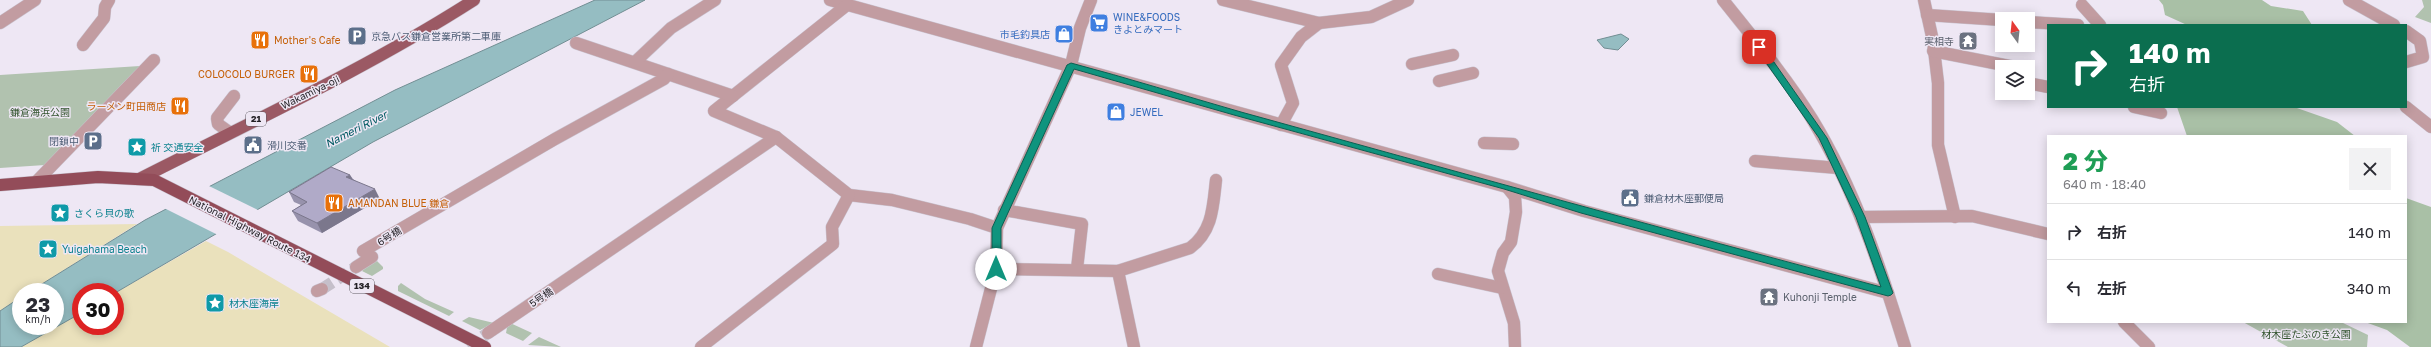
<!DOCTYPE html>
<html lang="ja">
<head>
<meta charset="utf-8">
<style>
	:root { --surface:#fff; --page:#f2f2f3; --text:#2b2b33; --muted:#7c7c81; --line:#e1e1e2 }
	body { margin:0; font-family:"Golos Text","Noto Sans JP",sans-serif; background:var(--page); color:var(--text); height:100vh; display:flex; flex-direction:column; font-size:15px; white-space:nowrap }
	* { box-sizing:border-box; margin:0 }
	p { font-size:13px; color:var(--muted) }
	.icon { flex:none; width:22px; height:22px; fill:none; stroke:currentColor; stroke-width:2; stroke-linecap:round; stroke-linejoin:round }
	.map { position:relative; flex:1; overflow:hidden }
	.panel { position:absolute; left:2047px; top:135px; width:360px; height:188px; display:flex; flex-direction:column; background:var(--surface); border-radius:0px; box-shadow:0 2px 10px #0003 }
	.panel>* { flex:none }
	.guide { position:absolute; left:2047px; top:24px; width:360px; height:84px; border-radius:0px; box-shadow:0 2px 10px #0003; background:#0b6e4f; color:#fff; overflow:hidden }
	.needle { width:26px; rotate:345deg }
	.buttons { position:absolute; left:1995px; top:12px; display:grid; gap:8px }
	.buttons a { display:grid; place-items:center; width:40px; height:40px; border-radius:0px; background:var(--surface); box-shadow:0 2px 10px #0003; font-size:20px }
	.speed { position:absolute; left:12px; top:283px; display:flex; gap:8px; font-size:20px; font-weight:700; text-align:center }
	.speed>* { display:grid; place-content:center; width:52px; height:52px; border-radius:50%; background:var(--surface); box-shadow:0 2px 10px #0003; line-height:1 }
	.speed small { font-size:10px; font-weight:400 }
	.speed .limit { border:6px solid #d22; background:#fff; color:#111 }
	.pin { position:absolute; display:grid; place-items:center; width:34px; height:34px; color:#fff; margin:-17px; border-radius:8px; box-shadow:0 2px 6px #0006 }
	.me { position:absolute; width:44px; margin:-22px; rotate:0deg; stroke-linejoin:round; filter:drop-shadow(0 0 3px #0008) }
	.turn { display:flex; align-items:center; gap:14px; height:84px; padding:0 16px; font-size:18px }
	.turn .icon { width:52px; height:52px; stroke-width:2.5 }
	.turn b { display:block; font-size:28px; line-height:34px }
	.round { display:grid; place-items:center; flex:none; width:42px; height:42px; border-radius:0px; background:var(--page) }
	.overview { display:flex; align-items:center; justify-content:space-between; height:68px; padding:0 16px }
	h1 { font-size:24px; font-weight:800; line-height:30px; color:#1e9e55 }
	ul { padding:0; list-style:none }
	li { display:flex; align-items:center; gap:12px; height:56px; padding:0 16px; border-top:1px solid var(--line) }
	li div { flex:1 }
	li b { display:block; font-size:15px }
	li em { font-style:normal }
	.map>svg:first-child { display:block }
	.green { fill:#b1c2af }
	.forest { fill:#a9c0a6 }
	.sand { fill:#eae1bc }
	.water { fill:#95bdc2; stroke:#728e93 }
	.pier { fill:#eee7f4 }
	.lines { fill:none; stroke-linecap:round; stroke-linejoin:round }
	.minor-tunnel { stroke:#c5bfca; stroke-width:12; stroke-dasharray:12 6; stroke-linecap:butt }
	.minor-casing { stroke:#c9c3cf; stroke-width:13 }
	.tertiary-casing { stroke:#c9c3cf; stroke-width:13 }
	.primary-casing { stroke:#c9c3cf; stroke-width:13 }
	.trunk-casing { stroke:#c9c3cf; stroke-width:13 }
	.minor { stroke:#c29ca1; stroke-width:12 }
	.tertiary { stroke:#c29ca1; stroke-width:12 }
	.primary { stroke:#9b5964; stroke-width:12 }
	.trunk { stroke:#934c59; stroke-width:12 }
	.wall { fill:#9792ac }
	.shaded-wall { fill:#7b778c }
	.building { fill:#b0aac8; stroke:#7b778c }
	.route { fill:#0f947e; stroke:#0a6052 }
	.labels { text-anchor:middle; stroke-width:3; stroke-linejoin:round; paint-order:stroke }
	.shield { fill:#eee7f4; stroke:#5f5b62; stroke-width:1 }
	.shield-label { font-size:9px; font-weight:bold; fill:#221f24 }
	.shop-label { font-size:10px; fill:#366cbe; stroke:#eee7f4; text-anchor:start }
	.service-label { font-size:10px; fill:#4e5e75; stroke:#eee7f4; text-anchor:start }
	.food-label { font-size:10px; fill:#c56008; stroke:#eee7f4; text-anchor:start }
	.worship-label { font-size:10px; fill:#5b616d; stroke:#eee7f4; text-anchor:end }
	.street-label { font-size:10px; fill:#221f24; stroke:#eee7f4 }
	.park-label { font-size:10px; fill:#31532d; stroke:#eee7f4 }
	.culture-label { font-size:10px; fill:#0d838f; stroke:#eee7f4; text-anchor:start }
	.water-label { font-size:11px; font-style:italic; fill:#005a62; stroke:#eee7f4 }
</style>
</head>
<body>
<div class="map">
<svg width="2431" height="347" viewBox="0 0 2431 347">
	<rect width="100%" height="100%" fill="#eee7f4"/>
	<!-- green -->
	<g class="green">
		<polygon points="2422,0 2431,0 2431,23 2415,17 2424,7"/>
		<polygon points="140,66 45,165 0,168 0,75"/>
		<polygon points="377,261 383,267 383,269 372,276 362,271 372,262"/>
		<polygon points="401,283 425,299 454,312 449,316 398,291 398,286"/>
		<polygon points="469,317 494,323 480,330 462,321"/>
		<polygon points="508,322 532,333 523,341 506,333"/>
		<polygon points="2243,322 2341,322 2368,335 2367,347 2288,347"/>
		<polygon points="539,337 561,347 528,345"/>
	</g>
	<!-- forest -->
	<g class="forest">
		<polygon points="2159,0 2262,0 2271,6 2303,11 2312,25 2187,25 2165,15 2163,5"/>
		<polygon points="2177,107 2294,107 2337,122 2355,136 2187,136"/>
		<polygon points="2406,198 2431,207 2431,347 2410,347 2387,330 2365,322 2406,322"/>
	</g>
	<!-- sand -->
	<g class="sand">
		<polygon points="137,224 29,292 21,292 21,297 0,311 0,226"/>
		<polygon points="206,241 228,252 390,347 21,347 81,313 81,326 115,326 115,293"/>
	</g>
	<!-- water -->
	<g class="water">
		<polygon points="595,0 645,0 373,142 115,293 81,292 81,313 21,347 0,347 0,311 21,297 21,326 55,326 55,292 29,292 145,220 395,90"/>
		<polygon points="1621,34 1629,39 1618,50 1604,48 1597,40"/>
	</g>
	<!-- pier -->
	<polygon class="pier" points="207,185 260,211 218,235 164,208"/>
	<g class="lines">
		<!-- minor-tunnel -->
		<g class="minor-tunnel">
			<polyline points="322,289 356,267"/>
			<polyline points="468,347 488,333"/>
		</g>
		<defs>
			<g id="minor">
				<polyline points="830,0 1507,187 1584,211 1888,293"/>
				<polyline points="1223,0 1319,23 1371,17 1408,0"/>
				<polyline points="1924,0 1933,41 1938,83 1938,145 1955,217"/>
				<polyline points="2349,0 2394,25"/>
				<polyline points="847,5 714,111 776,137 849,195 892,200 970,219 997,228"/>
				<polyline points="2082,5 2100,25"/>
				<polyline points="1927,15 2002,20"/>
				<polyline points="2028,22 2078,25"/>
				<polyline points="0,23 35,0"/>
				<polyline points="2406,31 2420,41 2423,57 2406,62"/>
				<polyline points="576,43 733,96"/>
				<polyline points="83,45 104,18 105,7 109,0"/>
				<polyline points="1933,51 2014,67"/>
				<polyline points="635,62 671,28 715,0"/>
				<polyline points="1412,64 1453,55"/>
				<polyline points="1439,81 1473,73"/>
				<polyline points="2028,83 2048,87"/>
				<polyline points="2134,107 2161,113"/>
				<polyline points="2406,107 2431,127"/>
				<polyline points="1281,125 1293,103 1281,65 1301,37 1319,23"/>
				<polyline points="229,132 218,124 217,118 234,96"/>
				<polyline points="1484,143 1513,144"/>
				<polyline points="1755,161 1838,168"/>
				<polyline points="36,182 154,60"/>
				<polyline points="1507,187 1515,197 1516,212 1511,242 1503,253 1498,271 1514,323 1515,347"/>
				<polyline points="1004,210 1082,224 1077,269"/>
				<polyline points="1861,217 1972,216 2048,234"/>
				<polyline points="356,267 372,257 363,251 555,139 664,79 668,74"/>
				<path d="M 996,269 L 1118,271 L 1190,248 C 1213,231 1213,206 1216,180"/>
				<polyline points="1118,271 1134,347"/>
				<polyline points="1438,274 1502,288"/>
				<polyline points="317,291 322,289"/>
				<polyline points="2124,322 2149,347"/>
				<polyline points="488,333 776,137"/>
				<polyline points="701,347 833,244 832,227 849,195"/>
				<polyline points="976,347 996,269 997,228 1071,65 1080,28 1091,0"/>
			</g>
			<path id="tertiary" d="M 1723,0 C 1754,39 1786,77 1812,119 C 1855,189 1881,269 1905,347"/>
			<path id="primary" d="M 141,178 C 253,121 368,68 474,0"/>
			<polyline id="trunk" points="0,185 98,177 154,180 485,347"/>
		</defs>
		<!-- minor casing -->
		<use href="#minor" class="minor-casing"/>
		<!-- tertiary casing -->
		<use href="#tertiary" class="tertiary-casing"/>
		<!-- primary casing -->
		<use href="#primary" class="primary-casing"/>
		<!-- trunk casing -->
		<use href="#trunk" class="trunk-casing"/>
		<!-- minor -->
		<use href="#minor" class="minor"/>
		<!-- tertiary -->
		<use href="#tertiary" class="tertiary"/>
		<!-- primary -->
		<use href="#primary" class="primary"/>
		<!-- trunk -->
		<use href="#trunk" class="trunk"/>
	</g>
	<!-- wall -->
	<polygon class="wall" points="350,175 353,179 380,199 322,233 298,221 292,211 301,205 294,202 289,192"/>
	<!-- shaded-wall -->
	<g class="shaded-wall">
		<polygon points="350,175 355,184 346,177"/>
		<polygon points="375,189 380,199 322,233 317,223"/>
	</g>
	<!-- building -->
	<polygon class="building" points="331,167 350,175 346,177 375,189 317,223 292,211 307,202 289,192"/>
	<!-- route -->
	<path class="route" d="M 1756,45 L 1762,45 L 1827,138 L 1865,217 L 1893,293 L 1891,295 L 1888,296 L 1581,213 L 1504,189 L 1234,115 L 1074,69 L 1001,228 L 1001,269 L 996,272 L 992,269 L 992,228 L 1067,65 L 1071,63 C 1128,78 1185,96 1241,112 C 1454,171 1667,230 1881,287 L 1856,217 L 1819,138 L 1755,47 Z"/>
	<!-- icons -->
	<defs>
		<symbol id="supermarket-square" viewBox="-11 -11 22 22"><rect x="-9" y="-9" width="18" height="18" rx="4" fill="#3f7fe0" stroke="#eee7f4"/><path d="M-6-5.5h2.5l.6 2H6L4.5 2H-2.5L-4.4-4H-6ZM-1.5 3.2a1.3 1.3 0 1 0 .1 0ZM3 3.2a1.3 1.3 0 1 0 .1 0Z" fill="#fff"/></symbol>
		<symbol id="shop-square" viewBox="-11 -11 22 22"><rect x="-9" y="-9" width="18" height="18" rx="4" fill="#3f7fe0" stroke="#eee7f4"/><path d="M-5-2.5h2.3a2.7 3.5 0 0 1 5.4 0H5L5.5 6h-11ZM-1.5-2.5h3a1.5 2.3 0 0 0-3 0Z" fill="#fff"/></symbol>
		<symbol id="parking-square" viewBox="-11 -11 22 22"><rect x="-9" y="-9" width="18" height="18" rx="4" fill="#5c6f8a" stroke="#eee7f4"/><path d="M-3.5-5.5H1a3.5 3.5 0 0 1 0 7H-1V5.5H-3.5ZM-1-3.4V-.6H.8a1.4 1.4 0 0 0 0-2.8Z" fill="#fff"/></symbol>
		<symbol id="restaurant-square" viewBox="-11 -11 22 22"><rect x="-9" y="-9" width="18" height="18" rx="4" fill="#e8710a" stroke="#eee7f4"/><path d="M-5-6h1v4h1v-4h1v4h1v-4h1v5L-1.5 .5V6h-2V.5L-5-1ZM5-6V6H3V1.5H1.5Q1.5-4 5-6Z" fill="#fff"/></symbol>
		<symbol id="temple-square" viewBox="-11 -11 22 22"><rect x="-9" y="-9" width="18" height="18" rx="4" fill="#6b7280" stroke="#eee7f4"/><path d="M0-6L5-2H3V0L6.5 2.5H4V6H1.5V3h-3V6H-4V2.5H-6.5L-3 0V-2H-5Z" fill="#fff"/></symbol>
		<symbol id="civic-square" viewBox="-11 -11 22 22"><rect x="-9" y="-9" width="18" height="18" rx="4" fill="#5c6f8a" stroke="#eee7f4"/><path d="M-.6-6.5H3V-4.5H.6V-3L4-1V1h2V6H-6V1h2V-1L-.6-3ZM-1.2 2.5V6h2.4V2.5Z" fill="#fff"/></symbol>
		<symbol id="sight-square" viewBox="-11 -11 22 22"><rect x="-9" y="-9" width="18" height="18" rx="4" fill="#0f9aa8" stroke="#eee7f4"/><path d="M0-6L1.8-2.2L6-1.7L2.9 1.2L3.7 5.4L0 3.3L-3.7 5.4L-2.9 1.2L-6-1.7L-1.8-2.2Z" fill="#fff"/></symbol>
	</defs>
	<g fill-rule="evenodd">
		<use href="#supermarket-square" x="1088" y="12" width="22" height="22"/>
		<use href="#shop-square" x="1053" y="23" width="22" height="22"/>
		<use href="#parking-square" x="346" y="25" width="22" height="22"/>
		<use href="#restaurant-square" x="249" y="29" width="22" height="22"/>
		<use href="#temple-square" x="1957" y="30" width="22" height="22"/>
		<use href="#restaurant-square" x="298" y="63" width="22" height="22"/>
		<use href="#restaurant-square" x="169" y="95" width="22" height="22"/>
		<use href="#shop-square" x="1105" y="101" width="22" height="22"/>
		<use href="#parking-square" x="82" y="130" width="22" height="22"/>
		<use href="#civic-square" x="242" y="134" width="22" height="22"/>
		<use href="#sight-square" x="126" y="136" width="22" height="22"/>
		<use href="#civic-square" x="1619" y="187" width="22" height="22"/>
		<use href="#restaurant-square" x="323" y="192" width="22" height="22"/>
		<use href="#sight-square" x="49" y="202" width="22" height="22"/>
		<use href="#sight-square" x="37" y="238" width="22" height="22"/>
		<use href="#temple-square" x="1758" y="286" width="22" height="22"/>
		<use href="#sight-square" x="204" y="292" width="22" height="22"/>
	</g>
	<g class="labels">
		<!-- shield labels -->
		<g class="shield">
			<rect x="246" y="112" width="20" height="14" rx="3"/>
			<rect x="350" y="279" width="24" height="14" rx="3"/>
		</g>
		<g class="shield-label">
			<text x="256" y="122">21</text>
			<text x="362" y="289">134</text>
		</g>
		<!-- shop labels -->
		<g class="shop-label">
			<text x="1113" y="21">WINE&amp;FOODS<tspan x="1113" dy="12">きよとみマート</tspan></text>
			<text x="1050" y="38" text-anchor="end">市毛釣具店</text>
			<text x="1130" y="116">JEWEL</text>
		</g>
		<!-- service labels -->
		<g class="service-label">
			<text x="371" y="40">京急バス鎌倉営業所第二車庫</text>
			<text x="79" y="145" text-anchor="end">閉鎖中</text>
			<text x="267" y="149">滑川交番</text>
			<text x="1644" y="202">鎌倉材木座郵便局</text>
		</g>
		<!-- food labels -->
		<g class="food-label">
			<text x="274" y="44">Mother's Cafe</text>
			<text x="295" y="78" text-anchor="end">COLOCOLO BURGER</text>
			<text x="166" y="110" text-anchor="end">ラーメン町田商店</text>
			<text x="348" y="207">AMANDAN BLUE 鎌倉</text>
		</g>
		<!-- worship labels -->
		<g class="worship-label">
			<text x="1954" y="45">実相寺</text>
			<text x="1783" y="301" text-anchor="start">Kuhonji Temple</text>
		</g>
		<!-- street labels -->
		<g class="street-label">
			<text transform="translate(310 92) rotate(-26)" y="4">Wakamiya-oji</text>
			<text transform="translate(250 229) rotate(27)" y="4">National Highway Route 134</text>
			<text transform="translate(389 236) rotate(-31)" y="4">6号橋</text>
			<text transform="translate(541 297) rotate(-34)" y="4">5号橋</text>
		</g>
		<!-- park labels -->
		<g class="park-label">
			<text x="40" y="116">鎌倉海浜公園</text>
			<text x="2306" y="338">材木座たぶのき公園</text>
		</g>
		<!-- culture labels -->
		<g class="culture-label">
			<text x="151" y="151">祈 交通安全</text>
			<text x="74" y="217">さくら貝の歌</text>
			<text x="62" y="253">Yuigahama Beach</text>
			<text x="229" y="307">材木座海岸</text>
		</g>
		<!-- water labels -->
		<g class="water-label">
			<text transform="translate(356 129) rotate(-27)" y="4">Nameri River</text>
		</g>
	</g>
</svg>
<div class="buttons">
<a><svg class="needle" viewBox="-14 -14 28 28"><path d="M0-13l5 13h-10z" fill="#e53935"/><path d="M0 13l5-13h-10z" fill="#7c7c81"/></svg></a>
<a><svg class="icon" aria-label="layers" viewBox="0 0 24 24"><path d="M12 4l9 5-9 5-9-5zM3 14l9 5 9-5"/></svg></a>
</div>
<div class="speed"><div>23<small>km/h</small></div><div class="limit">30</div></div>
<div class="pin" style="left:1759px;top:47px;background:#d93025"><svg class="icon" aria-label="arrive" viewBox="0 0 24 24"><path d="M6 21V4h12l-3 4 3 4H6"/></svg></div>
<svg class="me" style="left:996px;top:269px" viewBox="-20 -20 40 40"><circle r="19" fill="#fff"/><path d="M0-13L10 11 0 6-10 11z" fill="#0f947e"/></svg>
<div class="guide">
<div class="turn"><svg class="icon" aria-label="right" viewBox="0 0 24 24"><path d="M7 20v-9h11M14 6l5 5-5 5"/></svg><div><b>140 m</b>右折</div></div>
</div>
<section class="panel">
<div class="overview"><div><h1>2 分</h1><p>640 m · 18:40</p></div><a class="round"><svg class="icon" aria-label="close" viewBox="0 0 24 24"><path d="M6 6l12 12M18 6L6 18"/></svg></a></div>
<ul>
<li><svg class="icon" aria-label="right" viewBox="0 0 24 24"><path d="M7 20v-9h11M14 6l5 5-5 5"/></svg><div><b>右折</b></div><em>140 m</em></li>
<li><svg class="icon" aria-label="left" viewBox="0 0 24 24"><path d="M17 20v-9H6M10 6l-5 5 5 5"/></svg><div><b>左折</b></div><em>340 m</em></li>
</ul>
</section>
</div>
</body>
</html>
